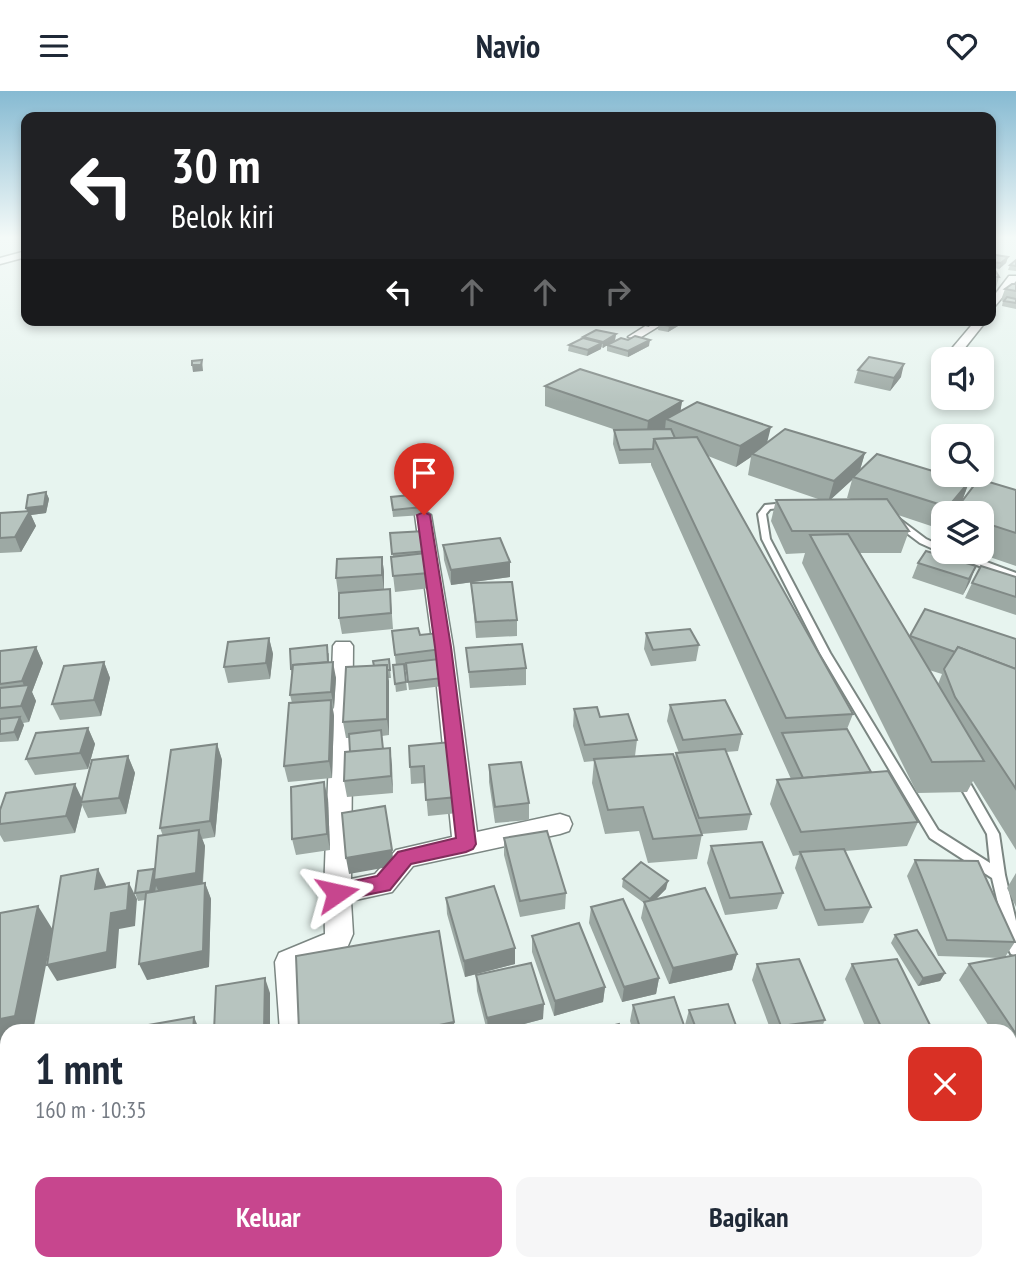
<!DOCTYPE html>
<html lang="id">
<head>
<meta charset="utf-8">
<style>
	:root { --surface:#fff; --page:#f6f6f7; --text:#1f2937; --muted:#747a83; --accent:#c7468e }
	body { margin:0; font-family:"PT Sans Narrow",sans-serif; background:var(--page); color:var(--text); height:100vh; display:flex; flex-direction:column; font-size:26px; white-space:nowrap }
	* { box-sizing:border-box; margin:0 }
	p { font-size:23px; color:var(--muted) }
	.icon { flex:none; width:38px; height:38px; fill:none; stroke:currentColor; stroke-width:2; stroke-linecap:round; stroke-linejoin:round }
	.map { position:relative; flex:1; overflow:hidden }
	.sheet { position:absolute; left:0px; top:933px; width:1017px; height:247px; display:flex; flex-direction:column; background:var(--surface); border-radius:21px 21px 0 0; box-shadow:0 4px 10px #0003 }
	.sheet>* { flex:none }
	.hud { position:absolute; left:21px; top:21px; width:975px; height:214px; border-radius:14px; box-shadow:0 4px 10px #0003; background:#202124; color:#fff; overflow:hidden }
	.buttons { position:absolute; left:931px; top:256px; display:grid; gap:14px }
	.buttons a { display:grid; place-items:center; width:63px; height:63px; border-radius:14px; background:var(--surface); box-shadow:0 4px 10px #0003; font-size:35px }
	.pin { position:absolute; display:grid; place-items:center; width:60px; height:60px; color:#fff; margin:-72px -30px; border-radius:50% 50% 50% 0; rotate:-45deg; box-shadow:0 0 7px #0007 }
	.pin .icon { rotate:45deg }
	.me { position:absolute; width:77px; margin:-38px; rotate:79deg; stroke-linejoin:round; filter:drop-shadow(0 0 5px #0008) }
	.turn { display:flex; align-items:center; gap:24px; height:147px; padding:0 35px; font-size:32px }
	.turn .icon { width:91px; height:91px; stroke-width:2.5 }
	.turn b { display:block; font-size:49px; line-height:60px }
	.lanes { display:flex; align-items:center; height:66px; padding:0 35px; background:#0003; justify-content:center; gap:35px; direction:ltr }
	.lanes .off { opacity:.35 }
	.round { display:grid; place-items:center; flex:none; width:74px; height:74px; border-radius:14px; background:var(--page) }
	.summary { display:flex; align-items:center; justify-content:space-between; height:119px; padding:0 35px }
	h1 { font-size:42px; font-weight:700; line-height:52px }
	.button { display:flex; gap:14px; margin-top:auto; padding:14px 35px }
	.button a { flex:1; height:80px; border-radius:14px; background:var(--accent); color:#fff; font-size:28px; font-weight:700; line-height:80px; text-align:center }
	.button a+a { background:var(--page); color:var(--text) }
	header { display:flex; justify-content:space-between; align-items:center; height:91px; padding:0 35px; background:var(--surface); font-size:32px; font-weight:700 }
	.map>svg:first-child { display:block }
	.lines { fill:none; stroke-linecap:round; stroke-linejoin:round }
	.lane-casing { stroke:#7b8682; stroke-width:4 }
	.street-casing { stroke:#7b8682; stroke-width:3 }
	.lane { fill:#fff; fill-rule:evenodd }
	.street { fill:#fff; fill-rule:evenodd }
	.wall { fill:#9da9a4; fill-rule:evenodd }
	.shaded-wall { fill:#808986 }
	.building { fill:#b7c4bf; stroke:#808986; stroke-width:2 }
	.route { fill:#c7468e; stroke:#812e5c; stroke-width:2 }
</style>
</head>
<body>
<header><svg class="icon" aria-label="menu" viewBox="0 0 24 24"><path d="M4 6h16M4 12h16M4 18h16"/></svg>Navio<svg class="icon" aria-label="heart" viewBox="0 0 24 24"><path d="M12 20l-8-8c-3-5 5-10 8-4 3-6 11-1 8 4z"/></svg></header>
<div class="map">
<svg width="1016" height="1179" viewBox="0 0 1016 1179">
	<rect width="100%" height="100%" fill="#e7f4ef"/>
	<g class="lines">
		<defs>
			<g id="lane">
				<polygon points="786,412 790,414 789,416 770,418 766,423 770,448 830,562 938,739 990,772 987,743 957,690 959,687 967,687 999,743 1005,784 1016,830 1016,865 1011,863 1009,859 992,787 930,747 820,562 762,448 758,423 765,414"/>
				<polygon points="892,427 898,427 926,448 943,456 943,460 957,460 1016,482 1016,488 940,461 920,452 892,431"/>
			</g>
			<g id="street">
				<polygon points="26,160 26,166 0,173 0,167"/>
				<polygon points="1009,185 1016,185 1016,190 990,221 990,210"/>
				<polygon points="655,229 669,229 638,248 628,246"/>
				<polygon points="976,229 987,229 956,268 943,268"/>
				<polygon points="423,419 431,424 453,556 477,741 560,723 569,726 572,733 569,740 560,743 413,775 392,801 351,810 353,843 344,864 304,878 310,940 280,940 275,871 279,862 325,843 324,802 333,555 336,551 350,551 353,555 351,788 375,783 396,759 452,746 433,556 415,424"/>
				<polygon points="7,1060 7,1094 0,1095 0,1061"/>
				<rect x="283" y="1172" width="38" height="7"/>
			</g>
		</defs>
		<!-- lane casing -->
		<use href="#lane" class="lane-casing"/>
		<!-- street casing -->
		<use href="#street" class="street-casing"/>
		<!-- lane -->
		<use href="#lane" class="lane"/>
		<!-- street -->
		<use href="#street" class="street"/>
	</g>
	<!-- wall -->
	<g class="wall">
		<polygon points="990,163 1008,166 1006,172 999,178 990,176"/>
		<polygon points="1016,169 1016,180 1008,179 1010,174"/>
		<polygon points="990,179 999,186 996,197 992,197 990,200"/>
		<polygon points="1016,193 1016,218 1002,215 1003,210 1001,209 1005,198"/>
		<polygon points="628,229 661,229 648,236 627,230"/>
		<polygon points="688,229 668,241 658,239 659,233"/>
		<polygon points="929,229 964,229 959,235"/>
		<polygon points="616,243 615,249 649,255 628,266 607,260 607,254 603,257 601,256 601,258 587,265 568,260 569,254 583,247 583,246"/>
		<polygon points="943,274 943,298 931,294 935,282"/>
		<polygon points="858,279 901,286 890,300 854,292"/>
		<path d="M 545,295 L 682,310 L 680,321 L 767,351 L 865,362 L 860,379 L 969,391 L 962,410 L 1016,399 L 1016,475 L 972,460 L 982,460 L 982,422 L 943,422 L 943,434 L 940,438 L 898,424 L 909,440 L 901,462 L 860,462 L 910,546 L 1016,548 L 1016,759 L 973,690 L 967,701 L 917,702 L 802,472 L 805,462 L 786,463 L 771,430 L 776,409 L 821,409 L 748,384 L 751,366 L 736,376 L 708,365 L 853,623 L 847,638 L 871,681 L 918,731 L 907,755 L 845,760 L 871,816 L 863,832 L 818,835 L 795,777 L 799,764 L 793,765 L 770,713 L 777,689 L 791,688 L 651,374 L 651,372 L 619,373 L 613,353 L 614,339 L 616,339 L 545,315 ZM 852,389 L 847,407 L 851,408 L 831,408 ZM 929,579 L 942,583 L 938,593 Z"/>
		<polygon points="46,401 49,408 46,422 31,424 36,435 21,461 0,462 0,422 27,420 26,417"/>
		<polygon points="391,406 422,416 423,424 393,426"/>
		<polygon points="390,442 428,460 431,497 395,501 391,466 393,465"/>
		<polygon points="443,454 510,471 510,486 451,494 444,469"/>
		<polygon points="382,466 384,481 384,498 390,498 393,538 342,543 339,527 339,502 338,502 336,487"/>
		<polygon points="918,472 976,475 963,504 912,487"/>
		<polygon points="1016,486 1016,524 965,507 972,492"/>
		<polygon points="471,492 517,529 517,545 476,547"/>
		<polygon points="392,540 420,544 442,558 443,574 440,575 443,595 409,599 406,579 405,579 407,599 396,601 393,574 396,574"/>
		<polygon points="646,542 699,554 696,570 651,575 644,558"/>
		<polygon points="269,547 273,563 270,588 228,592 224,576"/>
		<polygon points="36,556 43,572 32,601 36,610 29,631 23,632 24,634 18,650 0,651 0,560"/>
		<polygon points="466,557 526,577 526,594 470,597"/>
		<polygon points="329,562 329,571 336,587 334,617 333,618 334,625 332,687 288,691 284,675 292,612 290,604 292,584 291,578"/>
		<polygon points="389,568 391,587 388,587 389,644 382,645 383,658 390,657 393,702 347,706 344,690 350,661 349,647 346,647 343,631 374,575"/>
		<polygon points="104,571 110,587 101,625 60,629 52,613"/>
		<polygon points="670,614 742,643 738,660 726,661 751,723 747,739 702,743 697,768 648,772 639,740 605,743 592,692 594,670 584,671 573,635 574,618 600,626 637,649 635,665 675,668 676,662 679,662 667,630"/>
		<polygon points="88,637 95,653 88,678 35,684 26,668"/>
		<polygon points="217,653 222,669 215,746 202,748 205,755 203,792 205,792 211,808 209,876 147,889 145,809 138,810 135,802 155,780 163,745 160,737"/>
		<polygon points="409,655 457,706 458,722 428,725 425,692 411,693"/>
		<polygon points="128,665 135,682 126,723 88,727 82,714 75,742 4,751 0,744 0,719 82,707"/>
		<polygon points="489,674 529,712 529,729 495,732 489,691"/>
		<polygon points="328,708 330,759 296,764 292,748"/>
		<polygon points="504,747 566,802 565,818 520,826 504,764"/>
		<polygon points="711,755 783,802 777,818 725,824 707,772"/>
		<polygon points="915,769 1015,851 1005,866 1016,864 1016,1036 1012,1036 1010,1030 1010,940 992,940 959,889 969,873 1001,867 938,865 907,785"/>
		<polygon points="1016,782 1016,816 1007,797"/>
		<polygon points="623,788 666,798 656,808 737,863 732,879 669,893 641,827 644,812 622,796"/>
		<polygon points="446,807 515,873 465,886 447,823"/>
		<polygon points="591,816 659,887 656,903 622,911 589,832"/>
		<polygon points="895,844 945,882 940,890 918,895 891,852"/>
		<polygon points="532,845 605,896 603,911 554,925 532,861"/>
		<polygon points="757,873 825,929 820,940 771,940 752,889"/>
		<polygon points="852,873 933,940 867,940 845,888"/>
		<polygon points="476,884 543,928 497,940 487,940 477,900"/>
		<polygon points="633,914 686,940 633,940 630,930"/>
		<polygon points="689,919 738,940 687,940 685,934"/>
		<polygon points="7,1007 7,1061 0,1062 0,1008"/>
		<polygon points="7,1098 7,1142 3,1143 0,1141 0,1120"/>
		<polygon points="576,1172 670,1172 672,1179 577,1179"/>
		<polygon points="679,1172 796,1172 770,1179 681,1179"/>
		<polygon points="875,1172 959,1172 962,1179 878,1179"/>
		<polygon points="962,1172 1010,1172 1016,1179 965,1179"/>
	</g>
	<!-- shaded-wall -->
	<g class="shaded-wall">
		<polygon points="1008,166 1006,172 999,178 1001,172"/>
		<polygon points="650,229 661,229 648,236 649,230"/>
		<polygon points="679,229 688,229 668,241 669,235"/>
		<polygon points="616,243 615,249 603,257 603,251"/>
		<polygon points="650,249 649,255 628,266 628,260"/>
		<polygon points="602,252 601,258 587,265 588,259"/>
		<polygon points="202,269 203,280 193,281 192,274"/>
		<polygon points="904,273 901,286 890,300 894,287"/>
		<polygon points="682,310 679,330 666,328 665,338 646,350 648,330"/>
		<polygon points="771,336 766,356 752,363 751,366 736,376 740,355"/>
		<polygon points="865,362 859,382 853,386 852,389 828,411 834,390"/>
		<polygon points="969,391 961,413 953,422 946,422 948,416"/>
		<polygon points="46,401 49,408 46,422 31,424 36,435 21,461 15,446 28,423 26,417"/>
		<polygon points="382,466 384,481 384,499 382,484"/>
		<polygon points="510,471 510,486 451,494 451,479"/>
		<polygon points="976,475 970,491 963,504 969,488"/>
		<polygon points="269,547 273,563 270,588 266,572"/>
		<polygon points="36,556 43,572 32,601 36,610 29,631 21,615 26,599 22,590"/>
		<polygon points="104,571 110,587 101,625 94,609"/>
		<polygon points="333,571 336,587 334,617 331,601"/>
		<polygon points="387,574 389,590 389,644 387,628"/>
		<polygon points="331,609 334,625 332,687 329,670"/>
		<polygon points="20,626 24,634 18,650 14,641"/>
		<polygon points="88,637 95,653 88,678 80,662"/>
		<polygon points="217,653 222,669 215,746 210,730"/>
		<polygon points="390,657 392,674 393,702 391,685"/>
		<polygon points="128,665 135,682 126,723 119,707"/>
		<polygon points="324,691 328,708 330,759 327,743"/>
		<polygon points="75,693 83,710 81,711 82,714 75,742 66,725"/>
		<polygon points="199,739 205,755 202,798 161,805 156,795 154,808 150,800 154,778 157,786"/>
		<polygon points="392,759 394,775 349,783 346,767"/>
		<polygon points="98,778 106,794 104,814 95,798"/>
		<polygon points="668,790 666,798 648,816 650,808"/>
		<polygon points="129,792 137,808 135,835 119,838 116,877 57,890 47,874 111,822"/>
		<polygon points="205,792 211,808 209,876 147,889 139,873"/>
		<polygon points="38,815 53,839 33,940 7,940 7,953 0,954 0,928"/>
		<polygon points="515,857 515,873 465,886 464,870"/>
		<polygon points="737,863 732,879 669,893 673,877"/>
		<polygon points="945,882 940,890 918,895 923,887"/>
		<polygon points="265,887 270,902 270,940 264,940"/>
		<polygon points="659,887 656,903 622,911 624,896"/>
		<polygon points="605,896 603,911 554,925 555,910"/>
		<polygon points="544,913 543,928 497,940 488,940 487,927"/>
		<polygon points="194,926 200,940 193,940"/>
		<polygon points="454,931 455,940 410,940"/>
		<polygon points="7,1043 7,1057 4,1054"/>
		<polygon points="122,1172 134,1172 133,1179 122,1179"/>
		<polygon points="737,1172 796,1172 770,1179 712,1179"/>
		<polygon points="1016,1173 1016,1179 996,1179"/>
	</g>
	<!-- building -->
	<g class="building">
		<polygon points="990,163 1008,166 1001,172 990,171"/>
		<polygon points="1016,169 1016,175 1010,174"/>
		<polygon points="990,179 995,179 999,186 990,186"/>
		<polygon points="1012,193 1016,193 1016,200 1005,198"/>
		<polygon points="1007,206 1016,208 1016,212 1004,210"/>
		<polygon points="665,229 679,229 669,235 659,233"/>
		<polygon points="596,239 616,243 603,251 583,246"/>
		<polygon points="635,245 650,249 628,260 607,254 621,247 628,249"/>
		<polygon points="583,247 602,252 588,259 569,254"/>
		<polygon points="869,266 904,273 894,287 858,279"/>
		<polygon points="202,269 201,274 192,274 192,270"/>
		<polygon points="943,274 943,284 935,282"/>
		<polygon points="580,278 682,310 648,330 545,295"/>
		<polygon points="697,311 771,336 740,355 666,328"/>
		<polygon points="671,338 675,347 654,348 653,358 620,359 614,339"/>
		<polygon points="785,338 865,362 834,390 752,363"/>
		<polygon points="697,346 853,623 786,627 654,348"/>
		<polygon points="877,363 969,391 948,416 853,386"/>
		<polygon points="979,388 1016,399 1016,442 982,431 982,422 953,422"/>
		<polygon points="46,401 44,415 26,417 28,404"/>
		<polygon points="420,403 422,416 393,419 391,406"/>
		<polygon points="887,408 909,440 792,440 776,409"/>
		<polygon points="30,420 15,446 0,447 0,422"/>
		<polygon points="425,440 428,460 392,463 390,442"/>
		<polygon points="848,443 984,670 932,671 810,444"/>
		<polygon points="500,447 510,471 451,479 443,454"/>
		<polygon points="926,460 976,475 969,488 918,472"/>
		<polygon points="426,462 429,482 393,485 391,466"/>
		<polygon points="382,466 382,484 336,487 337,468"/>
		<polygon points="981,475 1016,486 1016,506 972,492"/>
		<polygon points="512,491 517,529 476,531 471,492"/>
		<polygon points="390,498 391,522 339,527 339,502"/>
		<polygon points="925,518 1016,548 1016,578 958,556 955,561 910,545"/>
		<polygon points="418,537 420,544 439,542 442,558 395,564 392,540"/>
		<polygon points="690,538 699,554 653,559 646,542"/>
		<polygon points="269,547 266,572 224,576 228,551"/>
		<polygon points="522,553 526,577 469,581 466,557"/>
		<polygon points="327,554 328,571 293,574 293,578 291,578 290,558"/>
		<polygon points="36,556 22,590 0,593 0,560"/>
		<polygon points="958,556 1016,578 1016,698 955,606 944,578"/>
		<polygon points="389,568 390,579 387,579 387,574 374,575 373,570"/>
		<polygon points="439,568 443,587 408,591 406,572"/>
		<polygon points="104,571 94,609 52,613 64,575"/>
		<polygon points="333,571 331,601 290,604 293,574"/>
		<polygon points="404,573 406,591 395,593 393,574"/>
		<polygon points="387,574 387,628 343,631 346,576"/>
		<polygon points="29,594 21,615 0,617 0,597"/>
		<polygon points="331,609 329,670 284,675 289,612"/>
		<polygon points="725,609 742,643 683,649 670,614"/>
		<polygon points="597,616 600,626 628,623 637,649 585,654 574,618"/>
		<polygon points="20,626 14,641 0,643 0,628"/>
		<polygon points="88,637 80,662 26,668 36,642"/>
		<polygon points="847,638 871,681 803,687 782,642"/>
		<polygon points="381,639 383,658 350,661 349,643"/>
		<polygon points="451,651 457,706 426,709 424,675 410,676 409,655"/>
		<polygon points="217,653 210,730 160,737 171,659"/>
		<polygon points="390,657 391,685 344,690 345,661"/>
		<polygon points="725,658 751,723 699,727 676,662"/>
		<polygon points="673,663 702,744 653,748 643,716 608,719 594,668"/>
		<polygon points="128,665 119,707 81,711 92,669"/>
		<polygon points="521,671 529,712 495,716 489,674"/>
		<polygon points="888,680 918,731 801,741 777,689"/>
		<polygon points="324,691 327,743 292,748 291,696"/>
		<polygon points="75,693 66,725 0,733 0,719 6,702"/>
		<polygon points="385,715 392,759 346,767 342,722"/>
		<polygon points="199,739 196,782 154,789 158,745"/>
		<polygon points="547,740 566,802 520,810 504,747"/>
		<polygon points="762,751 783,802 730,807 711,755"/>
		<polygon points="844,758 871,816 825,819 800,761"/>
		<polygon points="915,769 978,770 1015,851 947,849"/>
		<polygon points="641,771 668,790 650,808 623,788"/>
		<polygon points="98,778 95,798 129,792 127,819 111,822 107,861 47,874 61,785"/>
		<polygon points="154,778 150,800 135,802 138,780"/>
		<polygon points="205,792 203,860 139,873 146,802"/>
		<polygon points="494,795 515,857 464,870 446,807"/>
		<polygon points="705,797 737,863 673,877 644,811"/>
		<polygon points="623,808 659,887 624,896 591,816"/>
		<polygon points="38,815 15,925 0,928 0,822"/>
		<polygon points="579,832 605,896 555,910 532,845"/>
		<polygon points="917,839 945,882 923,887 895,844"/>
		<polygon points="439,840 454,931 410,940 299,940 296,865"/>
		<polygon points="1016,864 1016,943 969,873"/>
		<polygon points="799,868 825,929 781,935 757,873"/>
		<polygon points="897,868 933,940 883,940 852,873"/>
		<polygon points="531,872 544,913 487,927 476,884"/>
		<polygon points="265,887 264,940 214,940 216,895"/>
		<polygon points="674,906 686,940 641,940 633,914"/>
		<polygon points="728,913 738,940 697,940 689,919"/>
		<polygon points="194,926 193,940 125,940 126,938"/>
		<polygon points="619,933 621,940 591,940"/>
		<polygon points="1010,957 1016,957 1016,1001 1010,988"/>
		<polygon points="7,1007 7,1043 4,1054 0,1054 0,1008"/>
		<polygon points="1016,1059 1016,1173 994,1179 990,1172 1010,1172 1010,1060"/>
		<polygon points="6,1098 7,1098 7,1135 0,1136 0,1120"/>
		<polygon points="59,1172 122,1172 122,1179 58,1179"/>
		<polygon points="393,1172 454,1172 455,1179 393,1179"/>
		<polygon points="515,1172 575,1172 576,1179 516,1179"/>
		<polygon points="583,1172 670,1172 672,1179 584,1179"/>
		<polygon points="692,1172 737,1172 712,1179 694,1179"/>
		<polygon points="890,1172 959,1172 962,1179 893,1179"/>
	</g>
	<!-- sky -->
	<linearGradient id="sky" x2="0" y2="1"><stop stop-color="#86bad2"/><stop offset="0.47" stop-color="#f4faf8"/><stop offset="1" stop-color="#f4faf8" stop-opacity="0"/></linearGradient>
	<rect width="1016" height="311" fill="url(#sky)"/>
	<!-- route -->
	<polygon class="route" points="424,421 430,424 451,556 476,753 473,758 466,761 411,773 390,799 337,810 330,808 327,802 330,795 377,785 398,761 456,747 435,556 417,424"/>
</svg>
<div class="buttons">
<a><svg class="icon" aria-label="sound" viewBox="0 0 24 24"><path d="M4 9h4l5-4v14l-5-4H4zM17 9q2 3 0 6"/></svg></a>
<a><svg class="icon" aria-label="search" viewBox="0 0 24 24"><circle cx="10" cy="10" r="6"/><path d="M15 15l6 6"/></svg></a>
<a><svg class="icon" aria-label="layers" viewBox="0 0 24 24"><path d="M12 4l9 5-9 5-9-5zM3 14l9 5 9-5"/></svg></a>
</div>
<div class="pin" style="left:424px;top:424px;background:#d93025"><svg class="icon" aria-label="arrive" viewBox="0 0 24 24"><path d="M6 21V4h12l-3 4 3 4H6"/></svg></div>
<svg class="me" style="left:337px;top:802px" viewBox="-20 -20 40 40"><path d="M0-17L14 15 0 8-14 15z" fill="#c7468e" stroke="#fff" stroke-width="4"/></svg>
<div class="hud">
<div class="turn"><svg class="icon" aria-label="left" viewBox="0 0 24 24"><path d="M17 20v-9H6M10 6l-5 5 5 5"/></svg><div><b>30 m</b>Belok kiri</div></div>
<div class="lanes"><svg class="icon" aria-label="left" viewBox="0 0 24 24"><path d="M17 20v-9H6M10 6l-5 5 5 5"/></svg><svg class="icon off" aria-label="ahead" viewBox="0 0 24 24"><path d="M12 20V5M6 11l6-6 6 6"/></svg><svg class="icon off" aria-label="ahead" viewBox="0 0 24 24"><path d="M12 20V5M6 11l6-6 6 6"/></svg><svg class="icon off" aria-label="right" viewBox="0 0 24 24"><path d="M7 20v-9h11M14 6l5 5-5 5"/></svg></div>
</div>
<section class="sheet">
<div class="summary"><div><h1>1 mnt</h1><p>160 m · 10:35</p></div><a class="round" style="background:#d93025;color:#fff"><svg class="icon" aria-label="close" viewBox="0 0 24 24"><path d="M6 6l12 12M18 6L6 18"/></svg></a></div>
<div class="button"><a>Keluar</a><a>Bagikan</a></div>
</section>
</div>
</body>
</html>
